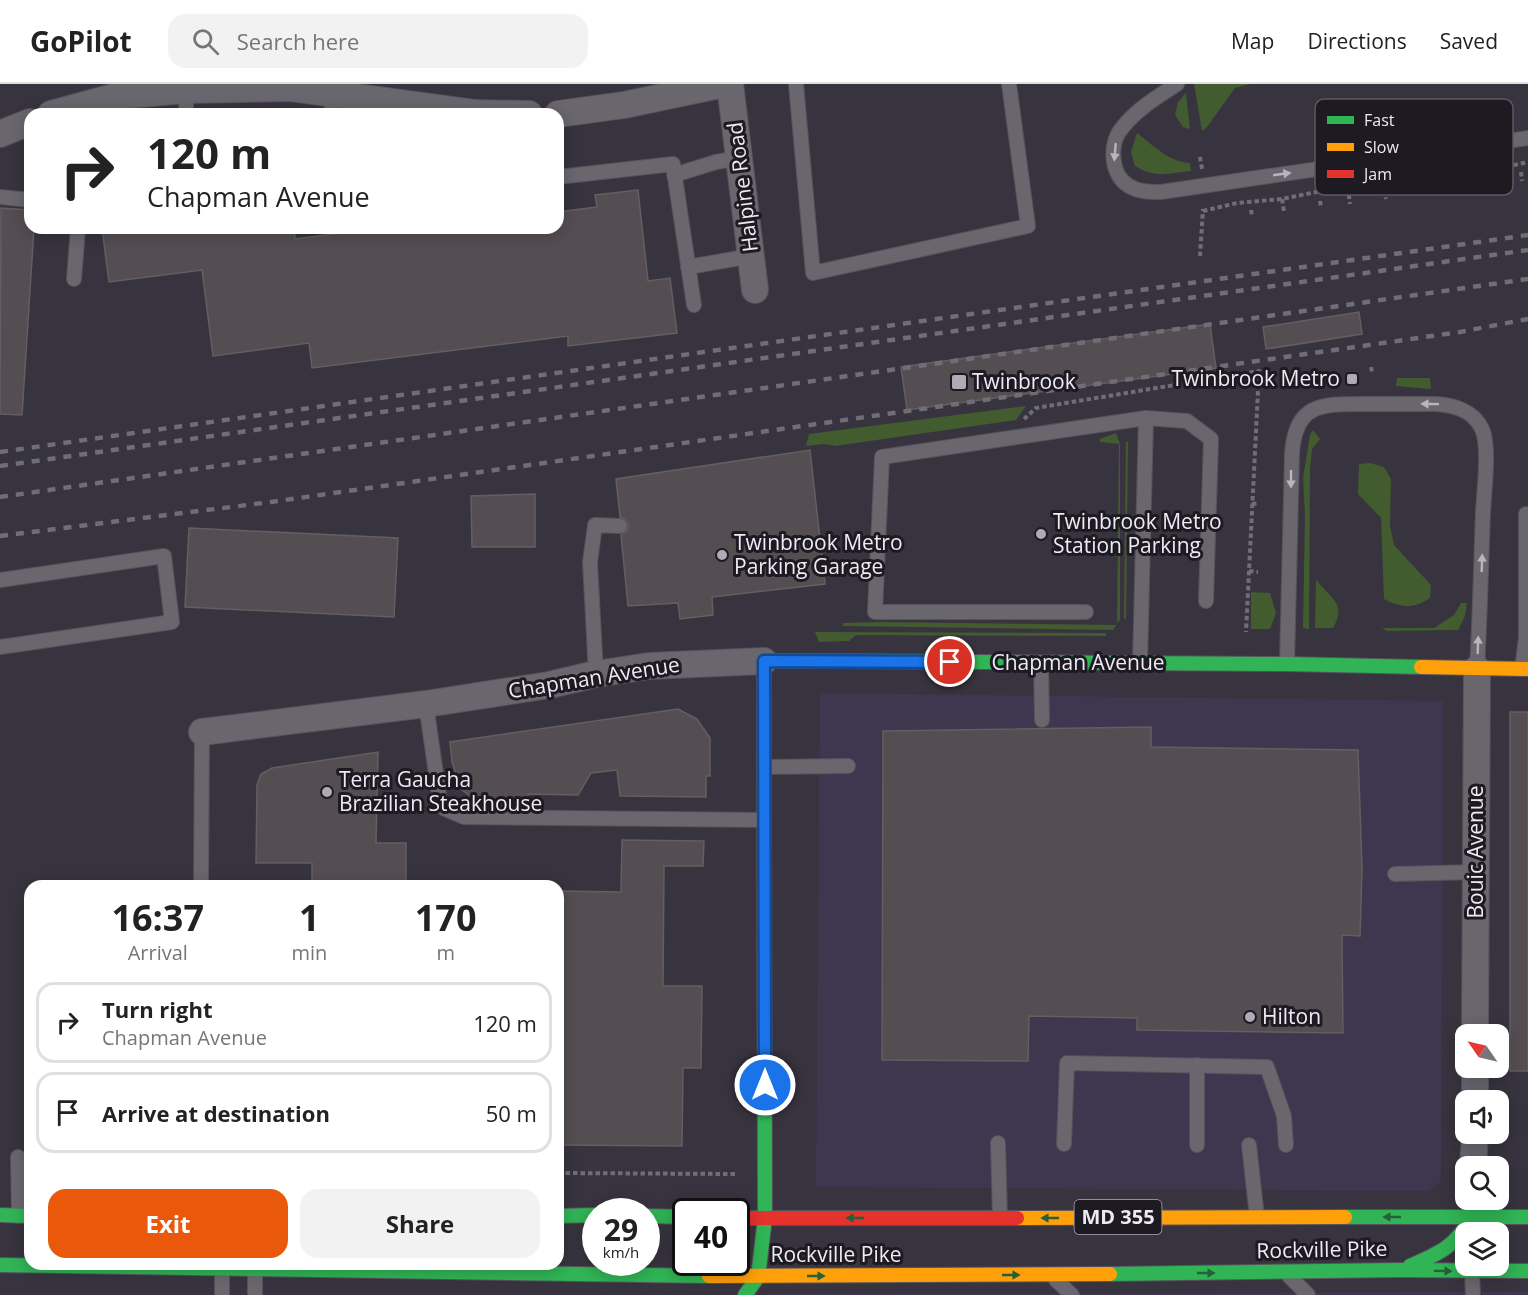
<!DOCTYPE html>
<html lang="en">
<head>
<meta charset="utf-8">
<style>
	:root { --surface:#fff; --page:#f2f2f2; --text:#222; --muted:#767676; --line:#e0e0e0; --accent:#ea580c }
	body { margin:0; font-family:"Open Sans",sans-serif; background:var(--page); color:var(--text); height:100vh; display:flex; flex-direction:column; font-size:22px; white-space:nowrap }
	* { box-sizing:border-box; margin:0 }
	p { font-size:20px; color:var(--muted) }
	.icon { flex:none; width:33px; height:33px; fill:none; stroke:currentColor; stroke-width:2; stroke-linecap:round; stroke-linejoin:round }
	.map { position:relative; flex:1; overflow:hidden }
	.details { position:absolute; left:24px; top:796px; width:540px; height:390px; display:flex; flex-direction:column; background:var(--surface); border-radius:18px; box-shadow:0 3px 15px #0003 }
	.details>* { flex:none }
	.hud { position:absolute; left:24px; top:24px; width:540px; height:126px; border-radius:18px; box-shadow:0 3px 15px #0003; background:#fff; color:var(--text); overflow:hidden }
	.needle { width:39px; rotate:304deg }
	.controls { position:absolute; left:1455px; top:940px; display:grid; gap:12px }
	.controls a { display:grid; place-items:center; width:54px; height:54px; border-radius:12px; background:var(--surface); box-shadow:0 3px 15px #0003; font-size:30px }
	.speed { position:absolute; left:582px; top:1114px; display:flex; gap:12px; font-size:30px; font-weight:700; text-align:center }
	.speed>* { display:grid; place-content:center; width:78px; height:78px; border-radius:50%; background:var(--surface); box-shadow:0 3px 15px #0003; line-height:1 }
	.speed small { font-size:15px; font-weight:400 }
	.speed .limit { border:3px solid #111; border-radius:9px; background:#fff; color:#111 }
	.pin { position:absolute; display:grid; place-items:center; width:51px; height:51px; color:#fff; margin:-26px; border:3px solid #fff; border-radius:50%; box-shadow:0 2px 6px #0007 }
	.me { position:absolute; width:66px; margin:-33px; rotate:0deg; stroke-linejoin:round; filter:drop-shadow(0 0 4px #0008) }
	.turn { display:flex; align-items:center; gap:21px; height:126px; padding:0 24px; font-size:27px }
	.turn .icon { width:78px; height:78px; stroke-width:2.5 }
	.turn b { display:block; font-size:42px; line-height:51px }
	.eta { display:flex; justify-content:space-evenly; align-items:center; height:102px; text-align:center }
	.eta b { font-size:36px; font-weight:700; line-height:42px }
	.cta { display:flex; gap:12px; margin-top:auto; padding:12px 24px }
	.cta a { flex:1; height:69px; border-radius:18px; background:var(--accent); color:#fff; font-size:24px; font-weight:700; line-height:69px; text-align:center }
	.cta a+a { background:var(--page); color:var(--text) }
	ul { padding:0; list-style:none }
	li { display:flex; align-items:center; gap:18px; height:81px; margin:0 12px 9px; padding:0 12px; border:3px solid var(--line); border-radius:18px }
	li div { flex:1 }
	li b { display:block; font-size:22px }
	li em { font-style:normal }
	header { display:flex; align-items:center; gap:36px; box-sizing:border-box; height:84px; padding:0 30px; background:var(--surface); border-bottom:2px solid var(--line) }
	header strong { font-size:28px }
	nav { display:flex; gap:33px; margin-inline-start:auto; font-size:21px }
	.search { width:420px; height:54px; background:var(--page); display:flex; align-items:center; gap:15px; box-sizing:border-box; padding:0 21px; border-radius:18px; color:var(--muted); font-size:22px }
	.map>svg:first-child { display:block }
	.built { fill:#3f374f }
	.green { fill:#425b2f }
	.building { fill:#544e52; stroke:#645e61; stroke-width:1.5 }
	.lines { fill:none; stroke-linecap:round; stroke-linejoin:round }
	.lane-casing { stroke:#56525c; stroke-width:16 }
	.street-casing { stroke:#56525c; stroke-width:28 }
	.fast-casing { stroke:#56525c; stroke-width:16 }
	.slow-casing { stroke:#56525c; stroke-width:16 }
	.jam-casing { stroke:#56525c; stroke-width:16 }
	.path { stroke:#706e75; stroke-width:4; stroke-dasharray:4.5 3; stroke-linecap:butt }
	.lane { stroke:#69666e; stroke-width:14 }
	.street { stroke:#69666e; stroke-width:26 }
	.fast { stroke:#30b455; stroke-width:14 }
	.slow { stroke:#ff9f0a; stroke-width:14 }
	.jam { stroke:#e5322d; stroke-width:14 }
	.rail { stroke:#6f6d75; stroke-width:4.5; stroke-dasharray:8 8; stroke-linecap:butt }
	.oneway { fill:#b8b5c0 }
	.oneway2 { fill:#265f39 }
	.route-casing { stroke:#114b97; stroke-width:15 }
	.route { stroke:#1a73e8; stroke-width:10 }
	.poi-dot { fill:#aeaab6; stroke:#1d1a22; stroke-width:2 }
	.labels { text-anchor:middle; stroke-width:6; stroke-linejoin:round; paint-order:stroke }
	.shield { fill:#1d1a22; stroke:#afabb6; stroke-width:1.5 }
	.shield-label { font-size:20px; font-weight:bold; fill:#ede9f6 }
	.street-label { font-size:21px; fill:#ede9f6; stroke:#1d1a22 }
	.poi-label { font-size:21px; fill:#ede9f6; stroke:#1d1a22; text-anchor:start }
	.key { fill:#1d1a22; stroke:#5b5862; stroke-width:1.5 }
	.key-label { font-size:16px; fill:#ede9f6 }
</style>
</head>
<body>
<header>
<strong>GoPilot</strong>
<div class="search"><svg class="icon" aria-label="search" viewBox="0 0 24 24"><circle cx="10" cy="10" r="6"/><path d="M15 15l6 6"/></svg>Search here</div>
<nav><a>Map</a><a>Directions</a><a>Saved</a></nav>
</header>
<div class="map">
<svg width="1528" height="1211" viewBox="0 0 1528 1211">
	<rect width="100%" height="100%" fill="#38343f"/>
	<!-- built -->
	<g class="built">
		<polygon points="820,609 1443,617 1441,1097 1428,1107 816,1103"/>
		<polygon points="1528,1208 1528,1211 770,1211 771,1210"/>
	</g>
	<!-- green -->
	<g class="green">
		<polygon points="1194,0 1250,0 1235,4 1207,43 1202,47"/>
		<polygon points="1186,9 1190,45 1183,43 1175,31 1178,18"/>
		<path d="M 1137,49 C 1154,62 1169,78 1190,79 L 1191,87 C 1166,89 1158,95 1135,82 L 1131,68 Z"/>
		<polygon points="1397,294 1430,294 1431,305 1396,302"/>
		<polygon points="1026,322 1016,336 835,362 824,360 806,362 809,350"/>
		<polygon points="1313,346 1320,355 1312,365 1310,386 1309,545 1303,544 1305,430 1303,394 1310,351"/>
		<polygon points="1116,349 1120,360 1120,535 1113,546 843,542 843,539 879,538 1117,541 1119,360 1100,358 1100,355"/>
		<polygon points="1126,358 1128,358 1126,536 1124,534"/>
		<path d="M 1370,379 L 1384,383 L 1391,395 L 1390,442 L 1394,461 L 1431,501 L 1430,514 C 1414,525 1401,524 1384,515 L 1381,434 L 1358,410 L 1359,380 Z"/>
		<path d="M 1316,495 C 1329,514 1348,519 1333,544 L 1315,544 Z"/>
		<polygon points="1251,508 1270,509 1276,529 1270,545 1251,545"/>
		<polygon points="1461,519 1467,519 1465,532 1458,546 1387,547 1382,544 1434,544 1454,531"/>
		<polygon points="815,548 1106,549 1106,552 856,551 849,557 819,558"/>
	</g>
	<!-- building -->
	<g class="building">
		<polygon points="638,106 648,197 670,194 677,249 568,262 568,252 312,284 309,259 213,272 202,186 109,198 102,144 294,144 295,155 381,144 558,144 558,128 597,123 595,111"/>
		<polygon points="1,124 30,126 30,144 34,144 22,331 0,330"/>
		<polygon points="1359,228 1362,250 1266,265 1263,243"/>
		<polygon points="1210,240 1216,284 907,326 901,283"/>
		<polygon points="810,366 825,500 712,513 713,531 680,535 678,519 628,522 621,451 627,447 629,442 625,435 620,433 616,395"/>
		<polygon points="535,410 535,463 472,463 471,412"/>
		<polygon points="189,444 398,454 394,533 185,523"/>
		<polygon points="678,625 697,635 710,654 710,692 706,692 706,713 620,712 617,686 591,689 578,711 528,710 528,723 484,723 461,705 452,678 450,658"/>
		<rect x="1510" y="628" width="18" height="359"/>
		<polygon points="1151,643 1151,663 1358,666 1362,784 1360,852 1342,851 1343,949 1137,946 1137,934 1029,932 1028,977 882,976 883,647"/>
		<polygon points="378,668 376,759 406,759 406,802 312,802 312,779 256,779 257,701 261,690 272,684"/>
		<polygon points="622,756 704,757 703,782 664,782 663,902 702,902 701,984 683,984 682,1062 558,1061 558,807 621,808"/>
	</g>
	<g class="lines">
		<defs>
			<g id="lane">
				<polyline points="796,0 813,189 1028,142 1009,0"/>
				<path d="M 1177,0 C 1157,13 1137,25 1122,44 C 1109,59 1110,91 1129,102 C 1139,108 1149,108 1161,108 L 1528,54"/>
				<polyline points="186,6 186,30"/>
				<polyline points="331,30 333,10"/>
				<polyline points="674,91 716,78 740,74"/>
				<polyline points="558,93 673,80 694,221"/>
				<polyline points="0,113 30,116"/>
				<polyline points="688,183 751,172"/>
				<polyline points="74,195 78,144"/>
				<polyline points="0,496 164,472 172,538 0,563"/>
				<polyline points="1086,528 875,528 882,373 1146,334 1187,337 1211,355 1206,517"/>
				<polyline points="1041,579 1042,636"/>
				<polyline points="1140,579 1146,334"/>
				<path d="M 1287,580 L 1292,370 C 1295,318 1323,320 1366,320 C 1389,320 1413,320 1436,320 C 1454,321 1474,327 1482,345 C 1490,362 1484,408 1483,428 C 1481,480 1480,532 1477,585"/>
				<polyline points="1522,585 1526,554 1526,430"/>
				<polyline points="596,590 590,478 595,441 620,442"/>
				<polyline points="426,620 440,718 445,725 464,733 764,736"/>
				<polyline points="764,683 848,682"/>
				<polyline points="1395,790 1476,788"/>
				<polyline points="201,802 202,648"/>
				<polyline points="1197,981 1197,1061"/>
				<polyline points="998,1059 1000,1134"/>
				<polyline points="1064,1060 1067,979 1267,983 1284,1032 1286,1061"/>
				<polyline points="1249,1061 1257,1133"/>
				<polyline points="18,1073 19,1132"/>
				<polyline points="1472,1187 1473,1211"/>
				<polyline points="1289,1192 1308,1211"/>
				<polyline points="1056,1196 1072,1211"/>
				<polyline points="222,1211 222,1183"/>
				<polyline points="255,1211 255,1183"/>
			</g>
			<g id="street">
				<polyline points="730,0 755,206"/>
				<polyline points="51,30 117,12 186,6 290,4 475,29 529,30"/>
				<polyline points="558,30 624,21 724,0"/>
				<polyline points="0,50 30,38"/>
				<polyline points="202,648 426,620 549,601 596,590 649,582 764,577"/>
				<polyline points="1475,951 1477,585"/>
				<polyline points="1475,1017 1475,984"/>
				<polyline points="1473,1083 1475,1050"/>
			</g>
			<g id="fast">
				<polyline points="827,577 1287,580 1421,583"/>
				<polyline points="0,1131 30,1132"/>
				<polyline points="558,1132 596,1131"/>
				<polyline points="646,1132 686,1133"/>
				<polyline points="1345,1133 1528,1133"/>
				<polyline points="0,1181 709,1192"/>
				<path d="M 1410,1182 C 1438,1170 1457,1162 1471,1133"/>
				<polyline points="1110,1190 1400,1186 1528,1187"/>
				<polyline points="745,1211 758,1193 765,1134 764,695"/>
			</g>
			<g id="slow">
				<polyline points="1421,583 1528,585"/>
				<polyline points="764,695 764,577 827,577"/>
				<polyline points="1017,1134 1345,1133"/>
				<polyline points="709,1192 1110,1190"/>
			</g>
			<polyline id="jam" points="736,1134 1017,1134"/>
		</defs>
		<!-- lane casing -->
		<use href="#lane" class="lane-casing"/>
		<!-- street casing -->
		<use href="#street" class="street-casing"/>
		<!-- fast casing -->
		<use href="#fast" class="fast-casing"/>
		<!-- slow casing -->
		<use href="#slow" class="slow-casing"/>
		<!-- jam casing -->
		<use href="#jam" class="jam-casing"/>
		<!-- path -->
		<g class="path">
			<polyline points="1200,73 1202,85"/>
			<polyline points="1521,88 1522,97"/>
			<polyline points="1481,89 1484,102"/>
			<polyline points="1452,97 1452,106"/>
			<polyline points="1348,103 1350,120"/>
			<polyline points="1384,106 1386,115"/>
			<polyline points="1282,115 1284,128"/>
			<polyline points="1320,117 1321,123"/>
			<polyline points="1251,126 1252,132"/>
			<polyline points="1203,127 1237,119 1282,115 1365,98 1409,96 1439,89 1457,87 1481,88 1528,78"/>
			<polyline points="1200,172 1203,125"/>
			<polyline points="1371,283 1372,288"/>
			<polyline points="1024,335 1036,324 1259,287 1246,548"/>
			<polyline points="1252,420 1259,419"/>
			<polyline points="1249,487 1258,488"/>
			<polyline points="558,1089 737,1090"/>
		</g>
		<!-- lane -->
		<use href="#lane" class="lane"/>
		<!-- street -->
		<use href="#street" class="street"/>
		<!-- fast -->
		<use href="#fast" class="fast"/>
		<!-- slow -->
		<use href="#slow" class="slow"/>
		<!-- jam -->
		<use href="#jam" class="jam"/>
		<!-- rail -->
		<g class="rail">
			<polyline points="0,368 1528,151"/>
			<polyline points="0,382 1528,166"/>
			<polyline points="0,413 1528,195"/>
			<polyline points="0,452 271,418 1460,248 1528,235"/>
		</g>
	</g>
	<!-- one-way arrows -->
	<defs><path id="oneway-solid" d="M-6-.8H1V-3.2L6.5 0L1 3.2V.8H-6Z" transform="scale(1.5)"/></defs>
	<g class="oneway">
		<use href="#oneway-solid" transform="translate(1115 68) rotate(95)"/>
		<use href="#oneway-solid" transform="translate(1282 90) rotate(-8)"/>
		<use href="#oneway-solid" transform="translate(1430 320) rotate(-179)"/>
		<use href="#oneway-solid" transform="translate(1291 395) rotate(90)"/>
		<use href="#oneway-solid" transform="translate(1482 479) rotate(-88)"/>
		<use href="#oneway-solid" transform="translate(1478 561) rotate(-88)"/>
	</g>
	<g class="oneway2">
		<use href="#oneway-solid" transform="translate(1392 1133) rotate(180)"/>
		<use href="#oneway-solid" transform="translate(855 1134) rotate(180)"/>
		<use href="#oneway-solid" transform="translate(1050 1134) rotate(180)"/>
		<use href="#oneway-solid" transform="translate(1443 1187) rotate(1)"/>
		<use href="#oneway-solid" transform="translate(1206 1189)"/>
		<use href="#oneway-solid" transform="translate(1011 1191)"/>
		<use href="#oneway-solid" transform="translate(816 1192)"/>
	</g>
	<g class="lines">
		<defs>
			<polyline id="route" points="765,1001 764,577 950,578"/>
		</defs>
		<!-- route casing -->
		<use href="#route" class="route-casing"/>
		<!-- route -->
		<use href="#route" class="route"/>
	</g>
	<!-- markers -->
	<g class="poi-dot">
		<rect x="1346" y="289" width="12" height="12" rx="3"/>
		<rect x="951" y="290" width="16" height="16" rx="3"/>
		<circle cx="1041" cy="450" r="6"/>
		<circle cx="722" cy="471" r="6"/>
		<circle cx="327" cy="708" r="6"/>
		<circle cx="1250" cy="933" r="6"/>
	</g>
	<g class="labels">
		<!-- shield labels -->
		<rect class="shield" x="1074.5" y="1116" width="87" height="34" rx="4.5"/>
		<g class="shield-label">
			<text x="1118" y="1140">MD 355</text>
		</g>
		<!-- street labels -->
		<g class="street-label">
			<text transform="translate(743 103) rotate(-97)" y="7">Halpine Road</text>
			<text x="1078" y="586">Chapman Avenue</text>
			<text transform="translate(594 594) rotate(-9)" y="7">Chapman Avenue</text>
			<text transform="translate(1476 768) rotate(-90)" y="7">Bouic Avenue</text>
			<text transform="translate(1322 1166) rotate(-1)" y="7">Rockville Pike</text>
			<text x="836" y="1178">Rockville Pike</text>
		</g>
		<!-- poi labels -->
		<g class="poi-label">
			<text x="1340" y="302" text-anchor="end">Twinbrook Metro</text>
			<text x="972" y="305">Twinbrook</text>
			<text x="1053" y="445">Twinbrook Metro<tspan x="1053" dy="24">Station Parking</tspan></text>
			<text x="734" y="466">Twinbrook Metro<tspan x="734" dy="24">Parking Garage</tspan></text>
			<text x="339" y="703">Terra Gaucha<tspan x="339" dy="24">Brazilian Steakhouse</tspan></text>
			<text x="1262" y="940">Hilton</text>
		</g>
	</g>
	<!-- legend -->
	<rect x="1315" y="15" width="198" height="96" rx="9" class="key"/>
	<rect x="1327" y="32" width="27" height="8" fill="#30b455"/>
	<rect x="1327" y="59" width="27" height="8" fill="#ff9f0a"/>
	<rect x="1327" y="86" width="27" height="8" fill="#e5322d"/>
	<g class="key-label">
		<text x="1364" y="42">Fast</text>
		<text x="1364" y="69">Slow</text>
		<text x="1364" y="96">Jam</text>
	</g>
</svg>
<div class="controls">
<a><svg class="needle" viewBox="-14 -14 28 28"><path d="M0-13l5 13h-10z" fill="#e53935"/><path d="M0 13l5-13h-10z" fill="#767676"/></svg></a>
<a><svg class="icon" aria-label="sound" viewBox="0 0 24 24"><path d="M4 9h4l5-4v14l-5-4H4zM17 9q2 3 0 6"/></svg></a>
<a><svg class="icon" aria-label="search" viewBox="0 0 24 24"><circle cx="10" cy="10" r="6"/><path d="M15 15l6 6"/></svg></a>
<a><svg class="icon" aria-label="layers" viewBox="0 0 24 24"><path d="M12 4l9 5-9 5-9-5zM3 14l9 5 9-5"/></svg></a>
</div>
<div class="speed"><div>29<small>km/h</small></div><div class="limit">40</div></div>
<div class="pin" style="left:950px;top:578px;background:#d93025"><svg class="icon" aria-label="arrive" viewBox="0 0 24 24"><path d="M6 21V4h12l-3 4 3 4H6"/></svg></div>
<svg class="me" style="left:765px;top:1001px" viewBox="-20 -20 40 40"><circle r="17" fill="#1a73e8" stroke="#fff" stroke-width="3"/><path d="M0-11L8 9 0 5-8 9z" fill="#fff"/></svg>
<div class="hud">
<div class="turn"><svg class="icon" aria-label="right" viewBox="0 0 24 24"><path d="M7 20v-9h11M14 6l5 5-5 5"/></svg><div><b>120 m</b>Chapman Avenue</div></div>
</div>
<section class="details">
<div class="eta">
<div><b>16:37</b><p>Arrival</p></div>
<div><b>1</b><p>min</p></div>
<div><b>170</b><p>m</p></div>
</div>
<ul>
<li><svg class="icon" aria-label="right" viewBox="0 0 24 24"><path d="M7 20v-9h11M14 6l5 5-5 5"/></svg><div><b>Turn right</b><p>Chapman Avenue</p></div><em>120 m</em></li>
<li><svg class="icon" aria-label="arrive" viewBox="0 0 24 24"><path d="M6 21V4h12l-3 4 3 4H6"/></svg><div><b>Arrive at destination</b></div><em>50 m</em></li>
</ul>
<div class="cta"><a>Exit</a><a>Share</a></div>
</section>
</div>
</body>
</html>
